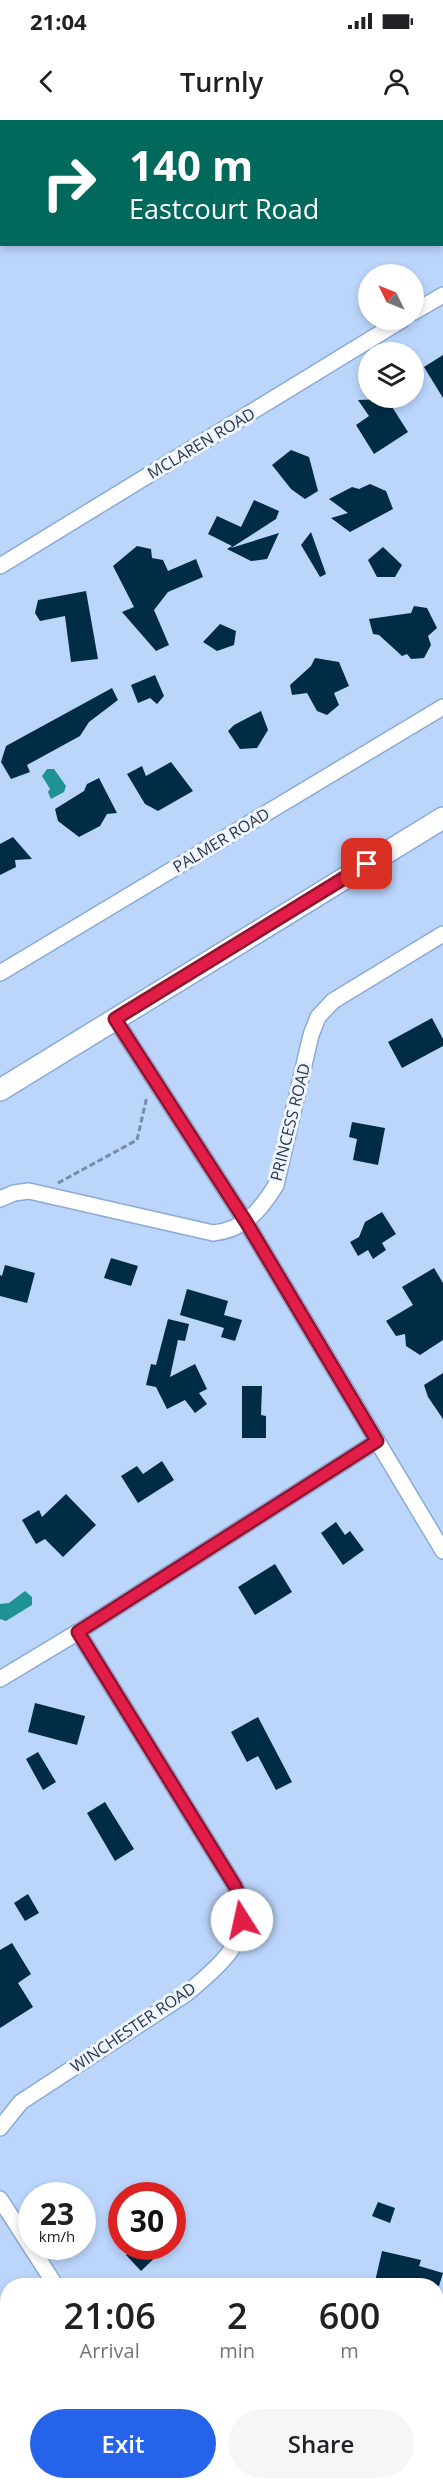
<!DOCTYPE html>
<html lang="en">
<head>
<meta charset="utf-8">
<style>
	:root { --surface:#fff; --page:#f6f6f6; --text:#202124; --muted:#757577; --accent:#2563eb }
	body { margin:0; font-family:"Open Sans",sans-serif; background:var(--page); color:var(--text); height:100vh; display:flex; flex-direction:column; font-size:22px; white-space:nowrap }
	* { box-sizing:border-box; margin:0 }
	p { font-size:20px; color:var(--muted) }
	.icon { flex:none; width:33px; height:33px; fill:none; stroke:currentColor; stroke-width:2; stroke-linecap:round; stroke-linejoin:round }
	.map { position:relative; flex:1; overflow:hidden }
	.sheet { position:absolute; left:0px; top:2158px; width:444px; height:212px; display:flex; flex-direction:column; background:var(--surface); border-radius:24px 24px 0 0; box-shadow:0 3px 9px #0003 }
	.sheet>* { flex:none }
	.hud { position:absolute; left:0px; top:0px; width:444px; height:126px; box-shadow:0 3px 9px #0003; background:#00695c; color:#fff; overflow:hidden }
	.needle { width:39px; rotate:313deg }
	.controls { position:absolute; left:358px; top:144px; display:grid; gap:12px }
	.controls a { display:grid; place-items:center; width:66px; height:66px; border-radius:50%; background:var(--surface); box-shadow:0 3px 9px #0003; font-size:30px }
	.speed { position:absolute; left:18px; top:2062px; display:flex; gap:12px; font-size:30px; font-weight:700; text-align:center }
	.speed>* { display:grid; place-content:center; width:78px; height:78px; border-radius:50%; background:var(--surface); box-shadow:0 3px 9px #0003; line-height:1 }
	.speed small { font-size:15px; font-weight:400 }
	.speed .limit { border:9px solid #d22; background:#fff; color:#111 }
	.pin { position:absolute; display:grid; place-items:center; width:51px; height:51px; color:#fff; margin:-26px; border-radius:12px; box-shadow:0 3px 9px #0006 }
	.me { position:absolute; width:66px; margin:-33px; rotate:350deg; stroke-linejoin:round; filter:drop-shadow(0 0 4px #0008) }
	.turn { display:flex; align-items:center; gap:21px; height:126px; padding:0 30px; font-size:27px }
	.turn .icon { width:78px; height:78px; stroke-width:2.5 }
	.turn b { display:block; font-size:42px; line-height:51px }
	.eta { display:flex; justify-content:space-evenly; align-items:center; height:102px; text-align:center }
	.eta b { font-size:36px; font-weight:600; line-height:42px }
	.button { display:flex; gap:12px; margin-top:auto; padding:12px 30px }
	.button a { flex:1; height:69px; border-radius:36px; background:var(--accent); color:#fff; font-size:24px; font-weight:600; line-height:69px; text-align:center }
	.button a+a { background:var(--page); color:var(--text) }
	.status { display:flex; justify-content:space-between; align-items:center; height:42px; padding:0 30px; background:var(--surface); direction:ltr }
	.status svg { height:16px; fill:currentColor }
	header { display:flex; justify-content:space-between; align-items:center; height:78px; padding:0 30px; background:var(--surface); font-size:27px; font-weight:600 }
	.map>svg:first-child { display:block }
	.water { fill:#1f9295 }
	.building { fill:#002d45 }
	.lines { fill:none; stroke-linecap:round; stroke-linejoin:round }
	.street-casing { stroke:#8aaad7; stroke-width:18 }
	.secondary-casing { stroke:#8aaad7; stroke-width:24 }
	.path { stroke:#788ca9; stroke-width:3; stroke-dasharray:6 3; stroke-linecap:butt }
	.street { stroke:#fff; stroke-width:15 }
	.secondary { stroke:#fff; stroke-width:21 }
	.route-casing { stroke:#92132f; stroke-width:15 }
	.route { stroke:#e11d48; stroke-width:10 }
	.labels { text-anchor:middle; stroke-width:6; stroke-linejoin:round; paint-order:stroke }
	.street-label { font-size:16px; fill:#2b384a; stroke:#eef5ff }
</style>
</head>
<body>
<div class="status"><b>21:04</b><svg viewBox="0 0 49 12"><path d="M0 12V9h3v3zM5 12V6h3v6zM10 12V3h3v9zM15 12V0h3v12zM26 1h20v11H26zM47 4h2v5h-2z"/></svg></div>
<header><svg class="icon" aria-label="back" viewBox="0 0 24 24"><path d="M15 5l-7 7 7 7"/></svg>Turnly<svg class="icon" aria-label="person" viewBox="0 0 24 24"><circle cx="12" cy="8" r="4"/><path d="M4 21q1-7 8-7t8 7"/></svg></header>
<div class="map">
<svg width="443" height="2369" viewBox="0 0 443 2369">
	<rect width="100%" height="100%" fill="#bbd5fb"/>
	<!-- water -->
	<g class="water">
		<polygon points="47,649 54,649 66,666 64,672 51,679 48,672 50,669 42,656"/>
		<polygon points="25,1471 32,1477 32,1485 6,1501 0,1499 0,1484 9,1483"/>
	</g>
	<!-- building -->
	<g class="building">
		<polygon points="443,235 443,278 424,247"/>
		<polygon points="387,279 408,312 374,334 356,305 369,296 358,280"/>
		<polygon points="291,330 309,337 318,371 305,379 291,369 272,345"/>
		<polygon points="370,364 386,371 393,389 350,412 331,398 348,393 329,379 352,367 359,369"/>
		<polygon points="254,380 279,391 276,399 231,428 279,413 267,439 251,441 227,429 232,426 208,414 217,396 241,407"/>
		<polygon points="311,412 326,454 320,457 301,425"/>
		<polygon points="137,426 151,429 152,438 163,440 168,451 196,439 203,457 168,472 154,490 169,525 156,531 122,492 134,487 113,446"/>
		<polygon points="383,427 402,445 395,457 377,457 368,440"/>
		<polygon points="86,471 98,539 71,542 65,496 40,501 35,493 38,480"/>
		<polygon points="414,486 427,488 437,508 428,516 431,525 424,538 411,539 407,534 402,536 379,515 373,514 369,499 411,493"/>
		<polygon points="220,504 236,511 234,525 217,531 203,522"/>
		<polygon points="315,538 339,542 349,566 334,573 339,585 327,595 317,591 307,573 292,575 290,565 311,546"/>
		<polygon points="155,555 164,576 157,584 150,578 138,583 131,565"/>
		<polygon points="112,568 118,580 89,602 80,616 27,645 30,652 11,659 1,642 6,626"/>
		<polygon points="261,591 268,610 257,628 240,629 228,611 234,605"/>
		<polygon points="171,642 193,671 158,691 145,684 127,654 142,646 146,656"/>
		<polygon points="99,658 117,693 107,694 100,706 79,717 58,701 55,689 84,671 87,664"/>
		<polygon points="13,717 32,739 15,740 16,747 0,755 0,724"/>
		<polygon points="432,898 443,919 443,926 402,948 388,922"/>
		<polygon points="352,1002 385,1008 378,1045 353,1040 357,1019 349,1017"/>
		<polygon points="382,1092 396,1114 382,1123 386,1130 373,1139 368,1130 358,1136 350,1122 359,1117 365,1102"/>
		<polygon points="111,1138 138,1146 131,1166 104,1158"/>
		<polygon points="5,1145 35,1153 27,1183 0,1176 0,1155 2,1156"/>
		<polygon points="434,1148 443,1163 443,1220 420,1235 406,1226 405,1214 396,1216 386,1201 413,1185 402,1167"/>
		<polygon points="187,1169 228,1181 224,1195 242,1200 235,1221 221,1217 224,1208 180,1195"/>
		<polygon points="168,1199 189,1204 185,1221 178,1220 170,1257 195,1244 207,1269 199,1273 207,1284 195,1293 185,1280 167,1289 156,1267 146,1265 151,1244 156,1245"/>
		<polygon points="443,1253 443,1299 428,1277 424,1265"/>
		<polygon points="242,1266 262,1266 261,1295 266,1296 266,1318 242,1318"/>
		<polygon points="162,1341 174,1360 138,1383 121,1356 137,1346 143,1354"/>
		<polygon points="66,1374 96,1405 63,1437 45,1419 36,1424 22,1400 39,1390 42,1397"/>
		<polygon points="336,1402 345,1415 350,1411 364,1430 343,1445 321,1413"/>
		<polygon points="275,1444 292,1472 255,1495 238,1467"/>
		<polygon points="35,1583 85,1596 77,1625 28,1612"/>
		<polygon points="258,1597 292,1662 276,1670 258,1636 247,1642 231,1612"/>
		<polygon points="38,1632 56,1662 43,1670 26,1639"/>
		<polygon points="105,1682 134,1729 115,1741 87,1693"/>
		<polygon points="28,1774 39,1793 25,1801 14,1783"/>
		<polygon points="12,1823 31,1854 18,1863 33,1887 0,1908 0,1830"/>
		<polygon points="378,2082 395,2088 390,2103 372,2096"/>
		<polygon points="135,2127 166,2127 141,2151 126,2135"/>
		<polygon points="382,2131 421,2140 419,2146 443,2153 439,2166 374,2166"/>
	</g>
	<g class="lines">
		<defs>
			<g id="street">
				<polyline points="414,192 443,175"/>
				<polyline points="0,446 402,200"/>
				<polyline points="0,853 443,587"/>
				<polyline points="115,899 246,1102 443,1431"/>
				<path d="M 0,1079 L 14,1073 L 29,1071 L 213,1113 C 244,1110 260,1091 276,1065 L 311,915 L 318,897 L 333,881 L 443,814"/>
				<polyline points="0,1559 78,1512 377,1321"/>
				<path d="M 0,2008 L 21,1982 L 186,1874 C 212,1852 247,1826 244,1787 C 243,1781 238,1772 235,1766 L 78,1512"/>
				<polyline points="0,2079 56,2166"/>
				<polyline points="183,2362 187,2369"/>
			</g>
			<polyline id="secondary" points="0,970 443,698"/>
		</defs>
		<!-- street casing -->
		<use href="#street" class="street-casing"/>
		<!-- secondary casing -->
		<use href="#secondary" class="secondary-casing"/>
		<!-- path -->
		<polyline class="path" points="58,1063 137,1020 147,976"/>
		<!-- street -->
		<use href="#street" class="street"/>
		<!-- secondary -->
		<use href="#secondary" class="secondary"/>
	</g>
	<g class="lines">
		<defs>
			<polyline id="route" points="242,1800 244,1786 235,1766 78,1512 377,1321 246,1102 115,899 367,744"/>
		</defs>
		<!-- route casing -->
		<use href="#route" class="route-casing"/>
		<!-- route -->
		<use href="#route" class="route"/>
	</g>
	<g class="labels">
		<!-- street labels -->
		<g class="street-label">
			<text transform="translate(201 323) rotate(-31)" y="6">MCLAREN ROAD</text>
			<text transform="translate(221 720) rotate(-31)" y="6">PALMER ROAD</text>
			<text transform="translate(290 1002) rotate(-76)" y="6">PRINCESS ROAD</text>
			<text transform="translate(133 1907) rotate(-34)" y="6">WINCHESTER ROAD</text>
		</g>
	</g>
</svg>
<div class="controls">
<a><svg class="needle" viewBox="-14 -14 28 28"><path d="M0-13l5 13h-10z" fill="#e53935"/><path d="M0 13l5-13h-10z" fill="#757577"/></svg></a>
<a><svg class="icon" aria-label="layers" viewBox="0 0 24 24"><path d="M12 4l9 5-9 5-9-5zM3 14l9 5 9-5"/></svg></a>
</div>
<div class="speed"><div>23<small>km/h</small></div><div class="limit">30</div></div>
<div class="pin" style="left:367px;top:744px;background:#d93025"><svg class="icon" aria-label="arrive" viewBox="0 0 24 24"><path d="M6 21V4h12l-3 4 3 4H6"/></svg></div>
<svg class="me" style="left:242px;top:1800px" viewBox="-20 -20 40 40"><circle r="19" fill="#fff"/><path d="M0-13L10 11 0 6-10 11z" fill="#e11d48"/></svg>
<div class="hud">
<div class="turn"><svg class="icon" aria-label="right" viewBox="0 0 24 24"><path d="M7 20v-9h11M14 6l5 5-5 5"/></svg><div><b>140 m</b>Eastcourt Road</div></div>
</div>
<section class="sheet">
<div class="eta">
<div><b>21:06</b><p>Arrival</p></div>
<div><b>2</b><p>min</p></div>
<div><b>600</b><p>m</p></div>
</div>
<div class="button"><a>Exit</a><a>Share</a></div>
</section>
</div>
</body>
</html>
